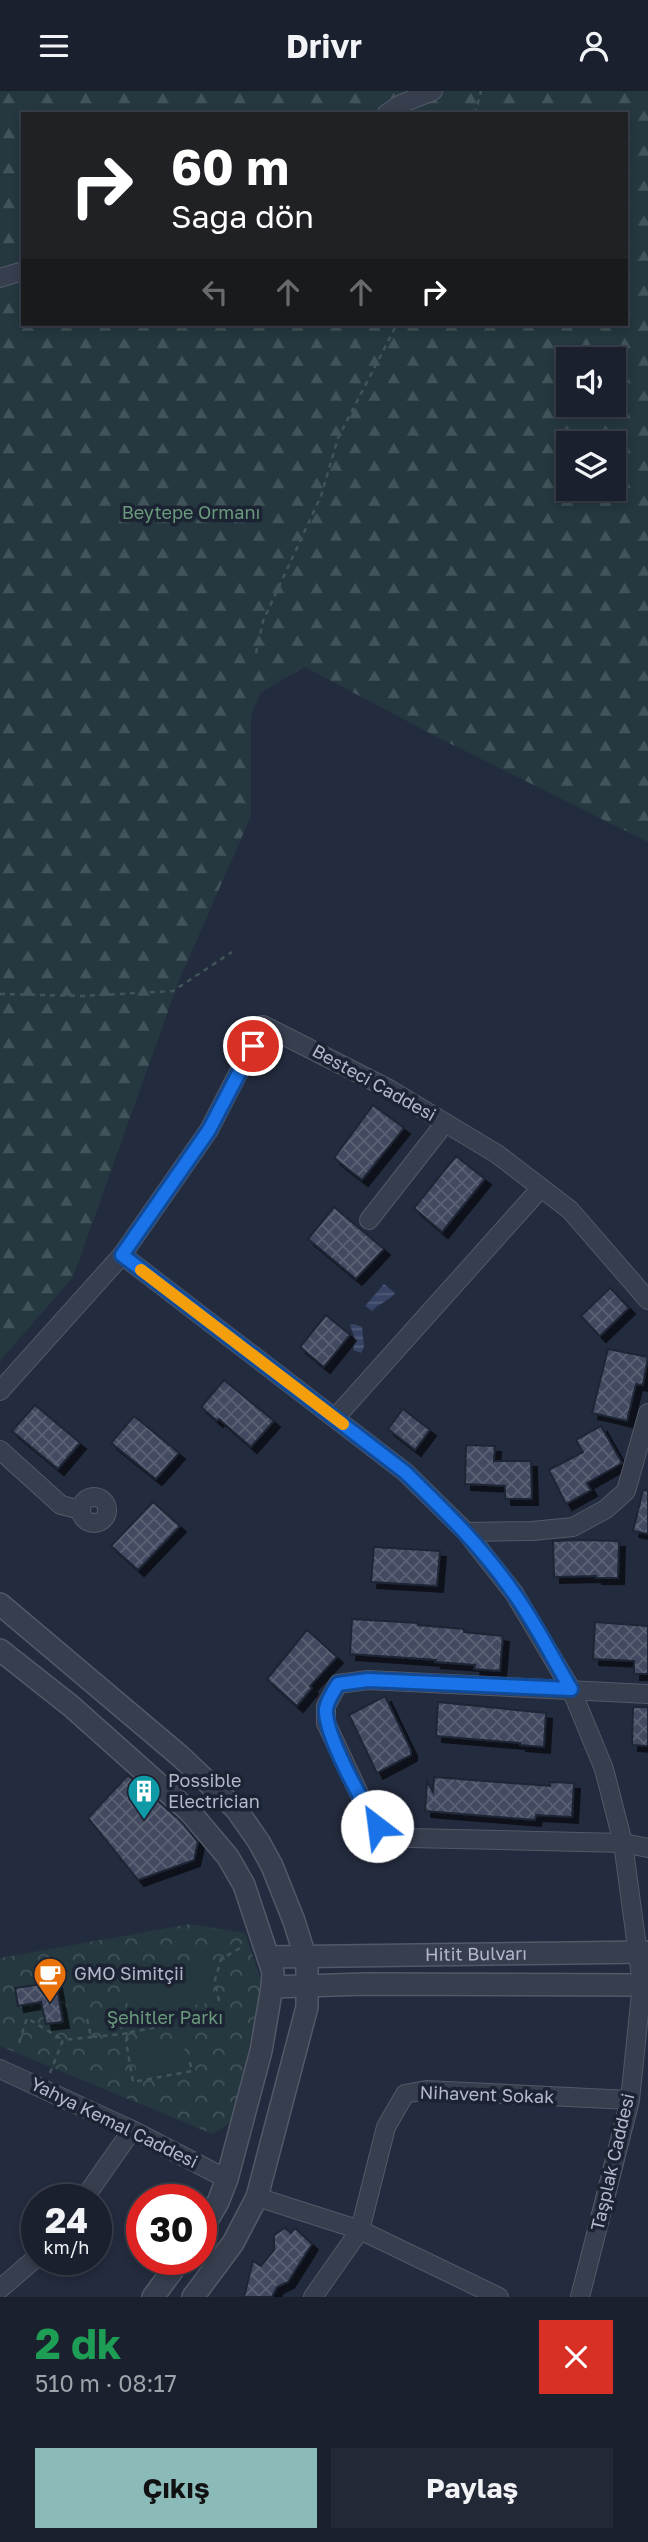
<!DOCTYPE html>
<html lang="tr">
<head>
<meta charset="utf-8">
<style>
	:root { --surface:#1a202e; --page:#232836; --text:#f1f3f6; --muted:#9fa3aa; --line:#383e4a; --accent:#8bbbb9 }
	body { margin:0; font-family:"Golos Text",sans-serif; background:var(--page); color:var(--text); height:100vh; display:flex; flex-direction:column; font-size:26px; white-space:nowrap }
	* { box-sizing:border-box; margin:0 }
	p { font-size:23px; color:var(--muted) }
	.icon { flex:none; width:38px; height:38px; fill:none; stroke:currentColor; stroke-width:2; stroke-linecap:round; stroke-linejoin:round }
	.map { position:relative; height:2206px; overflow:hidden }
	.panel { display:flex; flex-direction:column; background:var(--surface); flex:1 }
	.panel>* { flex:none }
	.banner { position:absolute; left:21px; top:21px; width:607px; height:214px; border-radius:0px; box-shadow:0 4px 10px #0003,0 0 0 2px var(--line); background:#202124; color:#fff; overflow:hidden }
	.tools { position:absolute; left:556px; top:256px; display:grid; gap:14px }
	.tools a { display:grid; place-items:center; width:70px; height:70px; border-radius:0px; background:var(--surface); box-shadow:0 4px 10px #0003,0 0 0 2px var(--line); font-size:35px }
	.speed { position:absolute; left:21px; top:2093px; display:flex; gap:14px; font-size:35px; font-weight:700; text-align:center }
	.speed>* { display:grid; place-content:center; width:91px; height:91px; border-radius:50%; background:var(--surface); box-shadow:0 4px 10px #0003,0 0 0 2px var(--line); line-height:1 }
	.speed small { font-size:18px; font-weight:400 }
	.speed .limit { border:10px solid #d22; background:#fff; color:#111 }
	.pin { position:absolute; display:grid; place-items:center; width:60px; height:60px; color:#fff; margin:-30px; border:4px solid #fff; border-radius:50%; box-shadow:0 2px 7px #0007 }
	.me { position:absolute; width:77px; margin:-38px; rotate:330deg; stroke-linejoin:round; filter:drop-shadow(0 0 5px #0008) }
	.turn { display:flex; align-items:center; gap:24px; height:147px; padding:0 35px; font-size:32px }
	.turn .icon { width:91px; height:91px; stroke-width:2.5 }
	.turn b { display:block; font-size:49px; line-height:60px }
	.lanes { display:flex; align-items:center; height:66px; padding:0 35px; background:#0003; justify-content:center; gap:35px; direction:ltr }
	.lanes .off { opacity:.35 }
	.round { display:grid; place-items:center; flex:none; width:74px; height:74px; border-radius:0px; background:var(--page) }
	.overview { display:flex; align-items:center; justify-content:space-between; height:119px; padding:0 35px }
	h1 { font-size:42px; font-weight:700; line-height:52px; color:#1e9e55 }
	.primary-button { display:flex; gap:14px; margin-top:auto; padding:14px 35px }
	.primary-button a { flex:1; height:80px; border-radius:0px; background:var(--accent); color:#111; font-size:28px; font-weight:700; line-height:80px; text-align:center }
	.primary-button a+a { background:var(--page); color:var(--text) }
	header { display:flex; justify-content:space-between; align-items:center; height:91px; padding:0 35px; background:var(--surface); font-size:32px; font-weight:700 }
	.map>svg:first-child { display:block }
	.forest { fill:url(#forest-firs); fill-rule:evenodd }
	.park { fill:url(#park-crowns) }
	.garden { fill:#25383f }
	.water { fill:url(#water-rules) }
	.building { fill:url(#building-cross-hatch); stroke:#1e2535; stroke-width:2; filter:url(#shadow) }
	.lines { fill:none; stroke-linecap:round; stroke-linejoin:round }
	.minor-casing { stroke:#525969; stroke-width:20 }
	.tertiary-casing { stroke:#525969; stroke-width:24 }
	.path { stroke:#405459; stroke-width:2.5; stroke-dasharray:5 5; stroke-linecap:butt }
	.minor { stroke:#373e4e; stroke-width:18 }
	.tertiary { stroke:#373e4e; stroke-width:21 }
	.route-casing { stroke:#114b97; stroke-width:18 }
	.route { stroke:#1a73e8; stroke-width:12 }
	.slow { stroke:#f59e0b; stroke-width:12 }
	.labels { text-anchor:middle; stroke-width:7; stroke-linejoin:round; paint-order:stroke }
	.park-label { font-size:18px; fill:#6a9a7c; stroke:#1c2333 }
	.street-label { font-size:18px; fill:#b3b9c9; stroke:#1c2333 }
	.poi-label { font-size:18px; fill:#b3b9c9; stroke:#1c2333; text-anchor:start }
</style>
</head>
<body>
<header><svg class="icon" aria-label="menu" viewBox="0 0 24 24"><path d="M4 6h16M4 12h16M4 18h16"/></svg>Drivr<svg class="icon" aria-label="person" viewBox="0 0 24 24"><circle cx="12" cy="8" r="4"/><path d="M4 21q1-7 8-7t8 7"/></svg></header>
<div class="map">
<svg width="648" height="2206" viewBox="0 0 648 2206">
	<defs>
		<pattern id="forest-firs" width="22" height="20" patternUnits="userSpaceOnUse" patternTransform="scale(1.75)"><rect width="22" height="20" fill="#25383f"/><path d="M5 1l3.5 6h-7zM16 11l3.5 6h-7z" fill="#425359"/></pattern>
		<pattern id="park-crowns" width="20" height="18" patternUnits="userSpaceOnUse" patternTransform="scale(1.75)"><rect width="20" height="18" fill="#25383f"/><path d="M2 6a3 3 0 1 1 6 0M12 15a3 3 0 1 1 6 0" fill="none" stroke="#425359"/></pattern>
		<pattern id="water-rules" width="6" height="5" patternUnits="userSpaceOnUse" patternTransform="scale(1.75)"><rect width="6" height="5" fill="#374465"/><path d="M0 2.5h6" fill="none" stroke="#525d7a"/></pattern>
		<pattern id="building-cross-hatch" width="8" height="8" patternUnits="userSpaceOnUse" patternTransform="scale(1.75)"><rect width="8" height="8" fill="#424a60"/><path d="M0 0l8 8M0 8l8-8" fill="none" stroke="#5b6275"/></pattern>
		<filter id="shadow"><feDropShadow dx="6" dy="6" stdDeviation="0" flood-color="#0009"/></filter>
	</defs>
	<rect width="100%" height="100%" fill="#232b3e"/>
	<!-- forest -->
	<path class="forest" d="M 0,0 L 648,0 L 648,751 L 437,646 L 305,576 L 261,601 L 251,624 L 251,725 L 180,887 L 73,1186 L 0,1270 ZM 23,23 L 626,23 L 626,233 L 23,233 ZM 569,268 L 614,268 L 614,313 L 569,313 ZM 569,352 L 614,352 L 614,397 L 569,397 Z"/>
	<!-- park -->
	<polygon class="park" points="190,1833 245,1842 262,1892 234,2029 213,2043 0,1955 0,1867"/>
	<!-- garden -->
	<g class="garden">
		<polygon points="208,1867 213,1911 130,1925 122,1885"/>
		<polygon points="183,1950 188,1979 137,1986 133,1957"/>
	</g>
	<!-- water -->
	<g class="water">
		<path d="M 384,1193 L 395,1202 C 388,1211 379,1212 372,1220 L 365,1215 Z"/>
		<polygon points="354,1233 362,1236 364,1256 361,1262 353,1259 355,1248 350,1234"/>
	</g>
	<!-- building -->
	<g class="building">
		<polygon points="373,1014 404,1037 362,1089 334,1067"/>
		<polygon points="456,1065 485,1088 442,1141 414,1117"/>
		<polygon points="334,1116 384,1158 356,1188 308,1148"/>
		<polygon points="610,1197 629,1217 600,1245 581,1225"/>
		<polygon points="326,1224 350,1244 324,1276 300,1256"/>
		<polygon points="608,1258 648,1266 643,1294 636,1293 627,1330 592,1322"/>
		<polygon points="224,1289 274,1330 251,1356 219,1328 217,1330 201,1316"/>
		<polygon points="35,1314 80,1352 58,1378 12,1340"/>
		<polygon points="403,1318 430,1339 415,1359 388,1338"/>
		<polygon points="134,1325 179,1362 156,1388 111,1352"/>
		<polygon points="601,1335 622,1372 587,1392 591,1399 566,1413 549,1379 583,1361 576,1349"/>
		<polygon points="466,1354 495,1355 494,1370 531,1370 532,1408 505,1408 505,1395 465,1393"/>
		<polygon points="643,1399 648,1400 648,1443 633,1440"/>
		<polygon points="153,1411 180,1435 138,1479 111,1455"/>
		<polygon points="582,1449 619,1450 618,1487 596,1487 596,1485 554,1486 553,1450"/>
		<polygon points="374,1456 440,1460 437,1495 371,1491"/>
		<polygon points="352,1528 418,1532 418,1534 464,1538 464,1541 503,1545 500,1580 474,1578 475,1574 435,1571 436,1569 350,1563"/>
		<polygon points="595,1531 648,1535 648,1583 634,1583 634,1570 593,1568"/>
		<polygon points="307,1539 337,1566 310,1595 312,1597 297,1615 267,1588"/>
		<polygon points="385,1605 411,1659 411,1664 377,1682 349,1624"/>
		<polygon points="438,1611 546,1622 544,1656 520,1654 520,1652 436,1645"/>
		<polygon points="633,1616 648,1616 648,1655 632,1654"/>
		<polygon points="128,1684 181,1730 198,1751 194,1769 138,1789 88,1727"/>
		<polygon points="434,1686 550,1695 550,1691 574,1692 572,1726 536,1724 535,1729 425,1720 427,1690 433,1701"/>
		<polygon points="56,1891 63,1931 46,1933 41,1911 18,1915 15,1897"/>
		<polygon points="285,2137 291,2142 295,2137 312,2153 305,2164 288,2191 277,2196 272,2206 244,2206 253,2170 261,2175 274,2159 274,2144"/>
	</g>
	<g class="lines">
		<defs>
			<g id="minor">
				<polyline points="386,23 401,13 433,0"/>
				<polyline points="0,187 23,180"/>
				<polyline points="369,1129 445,1032"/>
				<polyline points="122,1164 209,1039 263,934 389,998 497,1063 570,1119 648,1209"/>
				<polyline points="0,1300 122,1164 405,1381 466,1441 514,1502 571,1598 604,1678 623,1752 642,1893 630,2009 580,2206"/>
				<polyline points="335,1327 541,1097"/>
				<polyline points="0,1359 61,1414 81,1419"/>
				<circle cx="94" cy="1419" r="13"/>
				<polyline points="466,1441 532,1440 573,1436 606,1418 626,1400 648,1322"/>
				<polyline points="648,1603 368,1589 338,1593 326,1615 326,1632 364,1713 377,1735 394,1744 410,1747 623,1752 648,1757"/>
				<polyline points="0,1978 132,2039 227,2088"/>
				<polyline points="257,2106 360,2139 499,2206"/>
				<polyline points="83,2109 132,2039"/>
				<polyline points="0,2198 37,2166"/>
				<polyline points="313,2206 360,2139 386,2036 405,2003 426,1999 630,2009"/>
			</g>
			<g id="tertiary">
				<polyline points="0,1513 180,1665 236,1718 259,1751 272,1775 294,1830 305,1865 307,1879 307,1916 257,2106 233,2152 193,2206"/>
				<polyline points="0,1559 71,1615 190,1721 228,1766 244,1794 273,1881 272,1896 261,1960 227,2088 218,2111 201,2140"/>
				<path id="s1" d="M 268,1866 L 648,1861"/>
				<polyline points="272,1896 365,1893 648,1894"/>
				<polyline points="153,2206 181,2168"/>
			</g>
		</defs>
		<!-- minor casing -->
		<use href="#minor" class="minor-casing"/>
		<!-- tertiary casing -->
		<use href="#tertiary" class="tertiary-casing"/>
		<!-- path -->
		<g class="path">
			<polyline points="475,23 481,0"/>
			<polyline points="256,562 263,530 321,405 338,347 397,233"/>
			<polyline points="0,903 82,905 173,900 232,861"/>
			<polyline points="219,1910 215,1889 221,1868 244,1855"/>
			<polyline points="119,1923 123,1943 131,1941"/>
			<polyline points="87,1928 91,1946 123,1943"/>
			<polyline points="184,1931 131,1941 126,1950 133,1991 192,1980 189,1968"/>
			<polyline points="19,1952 27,1927 63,1949"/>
			<polyline points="50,1982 63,1949 91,1946"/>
		</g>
		<!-- minor -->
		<use href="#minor" class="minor"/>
		<!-- tertiary -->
		<use href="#tertiary" class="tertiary"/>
	</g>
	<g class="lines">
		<defs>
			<path id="route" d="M 253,955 L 209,1039 L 122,1164 L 405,1381 C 444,1419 482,1456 513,1501 C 535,1531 552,1566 571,1598 L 368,1589 L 338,1593 C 333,1601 327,1610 326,1618 C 324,1643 363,1712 377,1735"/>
		</defs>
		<!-- route casing -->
		<use href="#route" class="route-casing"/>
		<!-- route -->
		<use href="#route" class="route"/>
		<!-- slow -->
		<polyline class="slow" points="141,1179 343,1333"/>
	</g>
	<!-- icons -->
	<defs>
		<symbol id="building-pin" viewBox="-11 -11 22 30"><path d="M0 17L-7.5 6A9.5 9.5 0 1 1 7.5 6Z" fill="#0f9aa8" stroke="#1c2333"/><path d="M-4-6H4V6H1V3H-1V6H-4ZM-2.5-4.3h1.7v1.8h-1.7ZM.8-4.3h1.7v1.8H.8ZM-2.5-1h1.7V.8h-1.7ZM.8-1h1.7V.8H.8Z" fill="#fff"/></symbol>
		<symbol id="cafe-pin" viewBox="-11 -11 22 30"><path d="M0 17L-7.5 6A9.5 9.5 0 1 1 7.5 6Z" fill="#e8710a" stroke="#1c2333"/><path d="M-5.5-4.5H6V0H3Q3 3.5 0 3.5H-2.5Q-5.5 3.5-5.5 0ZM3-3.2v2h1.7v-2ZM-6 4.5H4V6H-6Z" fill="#fff"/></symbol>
	</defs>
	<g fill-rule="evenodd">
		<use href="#building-pin" x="125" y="1681" width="38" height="52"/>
		<use href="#cafe-pin" x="31" y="1864" width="38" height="52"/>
	</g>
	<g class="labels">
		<!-- park labels -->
		<g class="park-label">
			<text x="191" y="428">Beytepe Ormanı</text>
			<text x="165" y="1933">Şehitler Parkı</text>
		</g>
		<!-- street labels -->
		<g class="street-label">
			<text transform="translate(374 992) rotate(29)" y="6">Besteci Caddesi</text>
			<text dy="6" stroke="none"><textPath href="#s1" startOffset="208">Hitit Bulvarı</textPath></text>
			<text transform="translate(487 2004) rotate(2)" y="6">Nihavent Sokak</text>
			<text transform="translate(114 2032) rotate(26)" y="6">Yahya Kemal Caddesi</text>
			<text transform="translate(613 2071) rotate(-77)" y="6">Taşplak Caddesi</text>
		</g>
		<!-- poi labels -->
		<g class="poi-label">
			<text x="168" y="1696">Possible<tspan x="168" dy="21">Electrician</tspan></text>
			<text x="74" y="1889">GMO Simitçii</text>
		</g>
	</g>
</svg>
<div class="tools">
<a><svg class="icon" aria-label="sound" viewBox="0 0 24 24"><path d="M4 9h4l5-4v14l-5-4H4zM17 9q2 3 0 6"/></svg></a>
<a><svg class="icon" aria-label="layers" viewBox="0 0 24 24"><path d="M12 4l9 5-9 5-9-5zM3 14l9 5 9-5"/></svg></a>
</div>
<div class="speed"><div>24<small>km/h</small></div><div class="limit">30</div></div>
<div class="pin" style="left:253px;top:955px;background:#d93025"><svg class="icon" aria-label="arrive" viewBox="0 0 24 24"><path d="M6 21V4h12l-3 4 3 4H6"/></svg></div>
<svg class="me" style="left:377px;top:1735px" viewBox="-20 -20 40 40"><circle r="19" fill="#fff"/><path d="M0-13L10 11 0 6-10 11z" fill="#1a73e8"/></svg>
<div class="banner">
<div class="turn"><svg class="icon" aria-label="right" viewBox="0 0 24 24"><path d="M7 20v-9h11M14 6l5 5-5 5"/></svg><div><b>60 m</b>Sağa dön</div></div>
<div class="lanes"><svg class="icon off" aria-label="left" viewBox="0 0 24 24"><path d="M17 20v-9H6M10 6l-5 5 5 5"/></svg><svg class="icon off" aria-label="ahead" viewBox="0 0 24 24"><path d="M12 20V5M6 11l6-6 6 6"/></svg><svg class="icon off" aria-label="ahead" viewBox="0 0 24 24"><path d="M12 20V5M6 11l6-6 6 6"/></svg><svg class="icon" aria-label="right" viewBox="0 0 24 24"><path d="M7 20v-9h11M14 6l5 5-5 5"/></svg></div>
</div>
</div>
<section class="panel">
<div class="overview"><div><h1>2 dk</h1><p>510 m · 08:17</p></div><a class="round" style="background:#d93025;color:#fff"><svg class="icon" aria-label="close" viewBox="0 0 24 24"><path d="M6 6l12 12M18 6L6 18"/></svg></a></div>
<div class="primary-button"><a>Çıkış</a><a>Paylaş</a></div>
</section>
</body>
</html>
